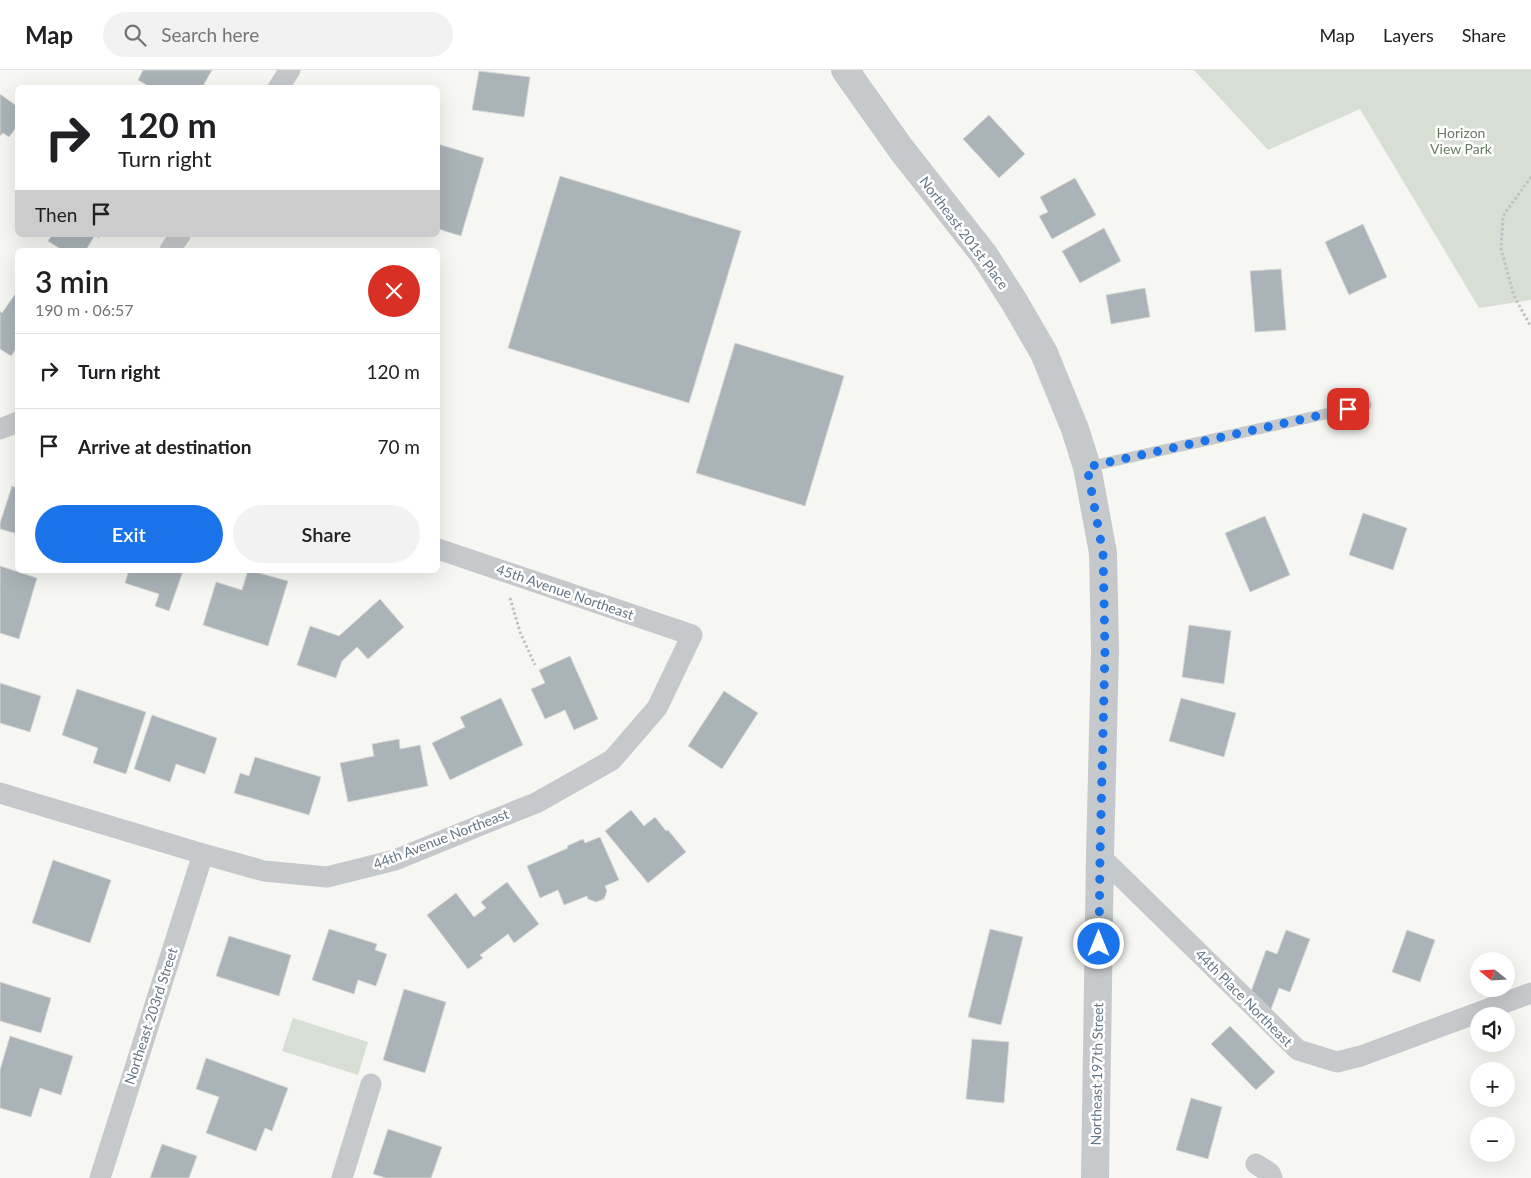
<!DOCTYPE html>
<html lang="en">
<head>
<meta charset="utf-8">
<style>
	:root { --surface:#fff; --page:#f2f2f2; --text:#202124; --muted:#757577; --line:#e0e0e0; --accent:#1a73e8 }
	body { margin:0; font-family:Lato,sans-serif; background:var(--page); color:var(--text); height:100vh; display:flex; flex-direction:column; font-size:19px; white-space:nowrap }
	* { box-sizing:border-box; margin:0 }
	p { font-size:16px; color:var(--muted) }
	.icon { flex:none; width:28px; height:28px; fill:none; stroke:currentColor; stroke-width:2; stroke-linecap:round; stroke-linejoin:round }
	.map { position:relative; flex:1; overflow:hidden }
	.drawer { position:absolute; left:15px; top:178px; width:425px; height:325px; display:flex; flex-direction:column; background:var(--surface); border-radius:8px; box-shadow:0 5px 20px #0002 }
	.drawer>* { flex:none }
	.banner { position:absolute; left:15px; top:15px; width:425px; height:152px; border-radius:8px; box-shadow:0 5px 20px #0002; background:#fff; color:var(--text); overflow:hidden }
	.needle { width:32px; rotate:288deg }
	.buttons { position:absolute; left:1470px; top:882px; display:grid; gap:10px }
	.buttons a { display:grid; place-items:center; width:45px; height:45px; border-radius:50%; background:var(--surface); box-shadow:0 5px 20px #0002; font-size:25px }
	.pin { position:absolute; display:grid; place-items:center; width:42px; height:42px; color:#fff; margin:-21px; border-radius:10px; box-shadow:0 2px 8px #0006 }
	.me { position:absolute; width:55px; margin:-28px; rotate:0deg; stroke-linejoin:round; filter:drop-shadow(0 0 4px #0008) }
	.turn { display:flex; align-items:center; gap:18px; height:105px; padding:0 20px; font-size:22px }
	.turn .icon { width:65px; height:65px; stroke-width:2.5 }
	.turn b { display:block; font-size:35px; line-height:42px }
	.then { display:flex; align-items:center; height:48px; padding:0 20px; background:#0003; gap:10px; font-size:19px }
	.round { display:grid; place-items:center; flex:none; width:52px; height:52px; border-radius:26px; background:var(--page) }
	.summary { display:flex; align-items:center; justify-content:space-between; height:85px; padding:0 20px }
	h1 { font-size:30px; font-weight:600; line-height:38px }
	.action { display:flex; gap:10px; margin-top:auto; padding:10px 20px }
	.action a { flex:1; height:58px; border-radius:30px; background:var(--accent); color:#fff; font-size:20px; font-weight:600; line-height:58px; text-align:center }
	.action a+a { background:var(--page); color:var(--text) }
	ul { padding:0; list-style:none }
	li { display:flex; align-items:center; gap:15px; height:75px; padding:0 20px; border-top:1px solid var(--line) }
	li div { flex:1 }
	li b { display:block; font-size:19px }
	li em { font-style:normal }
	header { display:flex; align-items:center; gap:30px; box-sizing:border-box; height:70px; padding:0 25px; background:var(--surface); border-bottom:1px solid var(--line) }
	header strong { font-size:24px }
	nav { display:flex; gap:28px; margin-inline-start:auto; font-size:18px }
	.search { width:350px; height:45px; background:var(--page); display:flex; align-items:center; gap:12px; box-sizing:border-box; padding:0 18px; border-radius:28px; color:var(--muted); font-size:19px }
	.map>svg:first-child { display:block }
	.green { fill:#d7ded3 }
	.building { fill:#aab3b8; stroke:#d8d8d5 }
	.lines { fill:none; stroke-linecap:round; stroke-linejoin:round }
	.path { stroke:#bfc1c3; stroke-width:3; stroke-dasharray:2.5 2.5; stroke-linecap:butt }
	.service { stroke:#c6c9cc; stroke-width:11 }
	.minor { stroke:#c6c9cc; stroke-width:21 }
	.tertiary { stroke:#c6c9cc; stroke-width:28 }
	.route { stroke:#1a73e8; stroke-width:9; stroke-dasharray:0 16.2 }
	.labels { text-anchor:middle; stroke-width:5; stroke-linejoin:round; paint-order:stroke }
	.park-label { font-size:14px; fill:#687c63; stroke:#fff }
	.street-label { font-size:14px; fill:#647685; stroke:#fff }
</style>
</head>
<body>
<header>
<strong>Map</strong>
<div class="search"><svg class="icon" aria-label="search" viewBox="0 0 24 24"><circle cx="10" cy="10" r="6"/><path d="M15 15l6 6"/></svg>Search here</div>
<nav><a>Map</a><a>Layers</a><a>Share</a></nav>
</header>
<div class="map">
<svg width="1531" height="1108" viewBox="0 0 1531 1108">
	<rect width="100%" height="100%" fill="#f6f6f2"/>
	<!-- green -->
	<g class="green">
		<polygon points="1194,0 1531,0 1531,230 1479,238 1360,39 1268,80"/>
		<polygon points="293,948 368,972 358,1005 282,981"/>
	</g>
	<!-- building -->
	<g class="building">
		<polygon points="143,0 212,0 203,16 207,18 152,18 138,10"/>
		<polygon points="479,1 530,7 524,47 472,40"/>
		<polygon points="0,24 18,37 18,55 9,67 3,63 0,66"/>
		<polygon points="989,45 1025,84 999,108 963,69"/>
		<polygon points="438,74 484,88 461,166 438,159"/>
		<polygon points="560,106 741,161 689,333 508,278"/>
		<polygon points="1075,108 1096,145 1052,169 1039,146 1048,142 1040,127"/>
		<polygon points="1363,154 1387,207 1349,225 1325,172"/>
		<polygon points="1104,158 1121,191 1080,213 1062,181"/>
		<polygon points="52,165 101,165 99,168 95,165 86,180 62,180 48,171"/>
		<polygon points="1281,199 1286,260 1255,262 1250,201"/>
		<polygon points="1145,218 1150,247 1111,254 1106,225"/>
		<polygon points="18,220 18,276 11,286 0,279 0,241 2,243"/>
		<polygon points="735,273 844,306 805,436 696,403"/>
		<polygon points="12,416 18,418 18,464 0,459 0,453"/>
		<polygon points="1363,443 1407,458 1393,500 1349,485"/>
		<polygon points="1265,446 1290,505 1250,522 1225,463"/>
		<polygon points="0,496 37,508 19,569 0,563"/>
		<polygon points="129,500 178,500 183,501 169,541 155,536 159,524 125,513"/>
		<polygon points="248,500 288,511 268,576 203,555 216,512 242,520"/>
		<polygon points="380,529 404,557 368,589 357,577 342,591 336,608 297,595 310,556 339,566"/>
		<polygon points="1189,555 1231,561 1224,614 1182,607"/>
		<polygon points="570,586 598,649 574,660 565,640 545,649 531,619 545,613 539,600"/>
		<polygon points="0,613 41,626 30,662 0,653"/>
		<polygon points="77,619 146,642 126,704 93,693 98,678 62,665"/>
		<polygon points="724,621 758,643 722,699 688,676"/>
		<polygon points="501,628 523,675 450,710 432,673 465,657 460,647"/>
		<polygon points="1181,628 1236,643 1224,687 1169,671"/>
		<polygon points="152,645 217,668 205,704 176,694 170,712 134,699"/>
		<polygon points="399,669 400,679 420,675 428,716 348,732 340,693 374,686 372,674"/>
		<polygon points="255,687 321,707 309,745 234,723 240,703 249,706"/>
		<polygon points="631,740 644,756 655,747 666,761 668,760 686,782 648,813 605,761"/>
		<polygon points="600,767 619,810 605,816 607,821 604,829 596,832 588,829 587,826 564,835 558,820 540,828 527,796 568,778 567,776 583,769 585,773"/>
		<polygon points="53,790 111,810 90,873 32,853"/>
		<polygon points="507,812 539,854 514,873 508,864 480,885 483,888 468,899 427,845 456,823 474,847 486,838 481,832"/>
		<polygon points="329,859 377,874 375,880 387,884 376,916 358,910 354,924 312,910"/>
		<polygon points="990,859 1023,867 1001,955 968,947"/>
		<polygon points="1286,860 1310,869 1290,922 1279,918 1271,939 1248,930 1266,880 1277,884"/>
		<polygon points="1407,860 1435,870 1420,912 1392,902"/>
		<polygon points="229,866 291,885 279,926 216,906"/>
		<polygon points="0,912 51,928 41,963 0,951"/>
		<polygon points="404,919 446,932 425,1003 383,990"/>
		<polygon points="1230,956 1275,1002 1256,1020 1211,974"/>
		<polygon points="10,966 73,986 61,1025 40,1018 31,1047 0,1038 0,1000"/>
		<polygon points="972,969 1009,972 1004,1033 966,1029"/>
		<polygon points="206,988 288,1018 272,1061 265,1058 256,1081 206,1063 219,1027 196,1019"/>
		<polygon points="1191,1028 1222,1037 1208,1089 1176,1080"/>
		<polygon points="388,1059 442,1077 431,1108 386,1108 373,1104"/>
		<polygon points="162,1074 197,1086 189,1108 150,1108"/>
	</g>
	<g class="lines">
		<!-- path -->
		<g class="path">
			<polyline points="1531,107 1503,146 1501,179 1514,226 1531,257"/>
			<polyline points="510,528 520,562 535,595"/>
		</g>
		<!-- service -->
		<polyline class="service" points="1087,397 1366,335"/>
		<!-- minor -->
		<g class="minor">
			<polyline points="278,18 290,0"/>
			<polyline points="170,180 180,165"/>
			<polyline points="0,359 18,352"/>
			<polyline points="0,723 203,784 264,801 327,807 395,790 518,740 536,733 612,690 657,638 692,565 438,479"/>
			<polyline points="1100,786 1298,980 1337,992 1361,986 1531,923"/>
			<polyline points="1256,1094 1270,1103 1272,1108"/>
			<polyline points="100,1108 203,784"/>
			<polyline points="342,1108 371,1014"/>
		</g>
		<!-- tertiary -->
		<polyline class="tertiary" points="845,0 901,79 985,186 1015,233 1044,283 1075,359 1087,397 1103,483 1105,580 1100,786 1095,1108"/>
	</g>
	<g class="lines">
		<!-- route -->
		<polyline class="route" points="1099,874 1100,786 1105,580 1103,483 1087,397 1348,339"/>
	</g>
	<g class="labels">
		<!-- park labels -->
		<g class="park-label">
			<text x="1461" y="68">Horizon<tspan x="1461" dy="16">View Park</tspan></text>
		</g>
		<!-- street labels -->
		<g class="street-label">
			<text transform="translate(964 163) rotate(53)" y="5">Northeast 201st Place</text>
			<text transform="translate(565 522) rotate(19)" y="5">45th Avenue Northeast</text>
			<text transform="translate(441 769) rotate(-21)" y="5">44th Avenue Northeast</text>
			<text transform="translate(1244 928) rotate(45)" y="5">44th Place Northeast</text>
			<text transform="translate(151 946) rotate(-72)" y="5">Northeast 203rd Street</text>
			<text transform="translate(1097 1004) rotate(-89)" y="5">Northeast 197th Street</text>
		</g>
	</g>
</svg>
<div class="buttons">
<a><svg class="needle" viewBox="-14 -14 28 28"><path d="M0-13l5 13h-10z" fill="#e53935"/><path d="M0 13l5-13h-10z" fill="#757577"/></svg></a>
<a><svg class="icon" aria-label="sound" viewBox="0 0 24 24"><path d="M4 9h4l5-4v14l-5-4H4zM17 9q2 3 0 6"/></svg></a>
<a>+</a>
<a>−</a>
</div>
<div class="pin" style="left:1348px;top:339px;background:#d93025"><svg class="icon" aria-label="arrive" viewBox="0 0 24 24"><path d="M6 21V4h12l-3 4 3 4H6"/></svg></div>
<svg class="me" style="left:1099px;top:874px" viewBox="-20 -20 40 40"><circle r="17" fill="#1a73e8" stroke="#fff" stroke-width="3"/><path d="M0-11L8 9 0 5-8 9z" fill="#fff"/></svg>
<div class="banner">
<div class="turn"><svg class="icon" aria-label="right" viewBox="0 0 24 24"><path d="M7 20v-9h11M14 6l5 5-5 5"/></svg><div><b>120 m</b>Turn right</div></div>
<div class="then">Then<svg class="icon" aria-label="arrive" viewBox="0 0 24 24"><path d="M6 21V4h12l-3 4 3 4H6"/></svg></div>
</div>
<section class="drawer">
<div class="summary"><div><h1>3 min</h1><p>190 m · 06:57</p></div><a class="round" style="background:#d93025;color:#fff"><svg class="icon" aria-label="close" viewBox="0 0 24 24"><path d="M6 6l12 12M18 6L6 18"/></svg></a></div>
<ul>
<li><svg class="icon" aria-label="right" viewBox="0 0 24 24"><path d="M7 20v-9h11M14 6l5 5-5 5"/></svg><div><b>Turn right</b></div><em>120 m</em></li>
<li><svg class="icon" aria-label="arrive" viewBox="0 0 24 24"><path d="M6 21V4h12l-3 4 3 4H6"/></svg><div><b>Arrive at destination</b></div><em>70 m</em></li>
</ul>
<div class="action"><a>Exit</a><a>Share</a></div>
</section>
</div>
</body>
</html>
